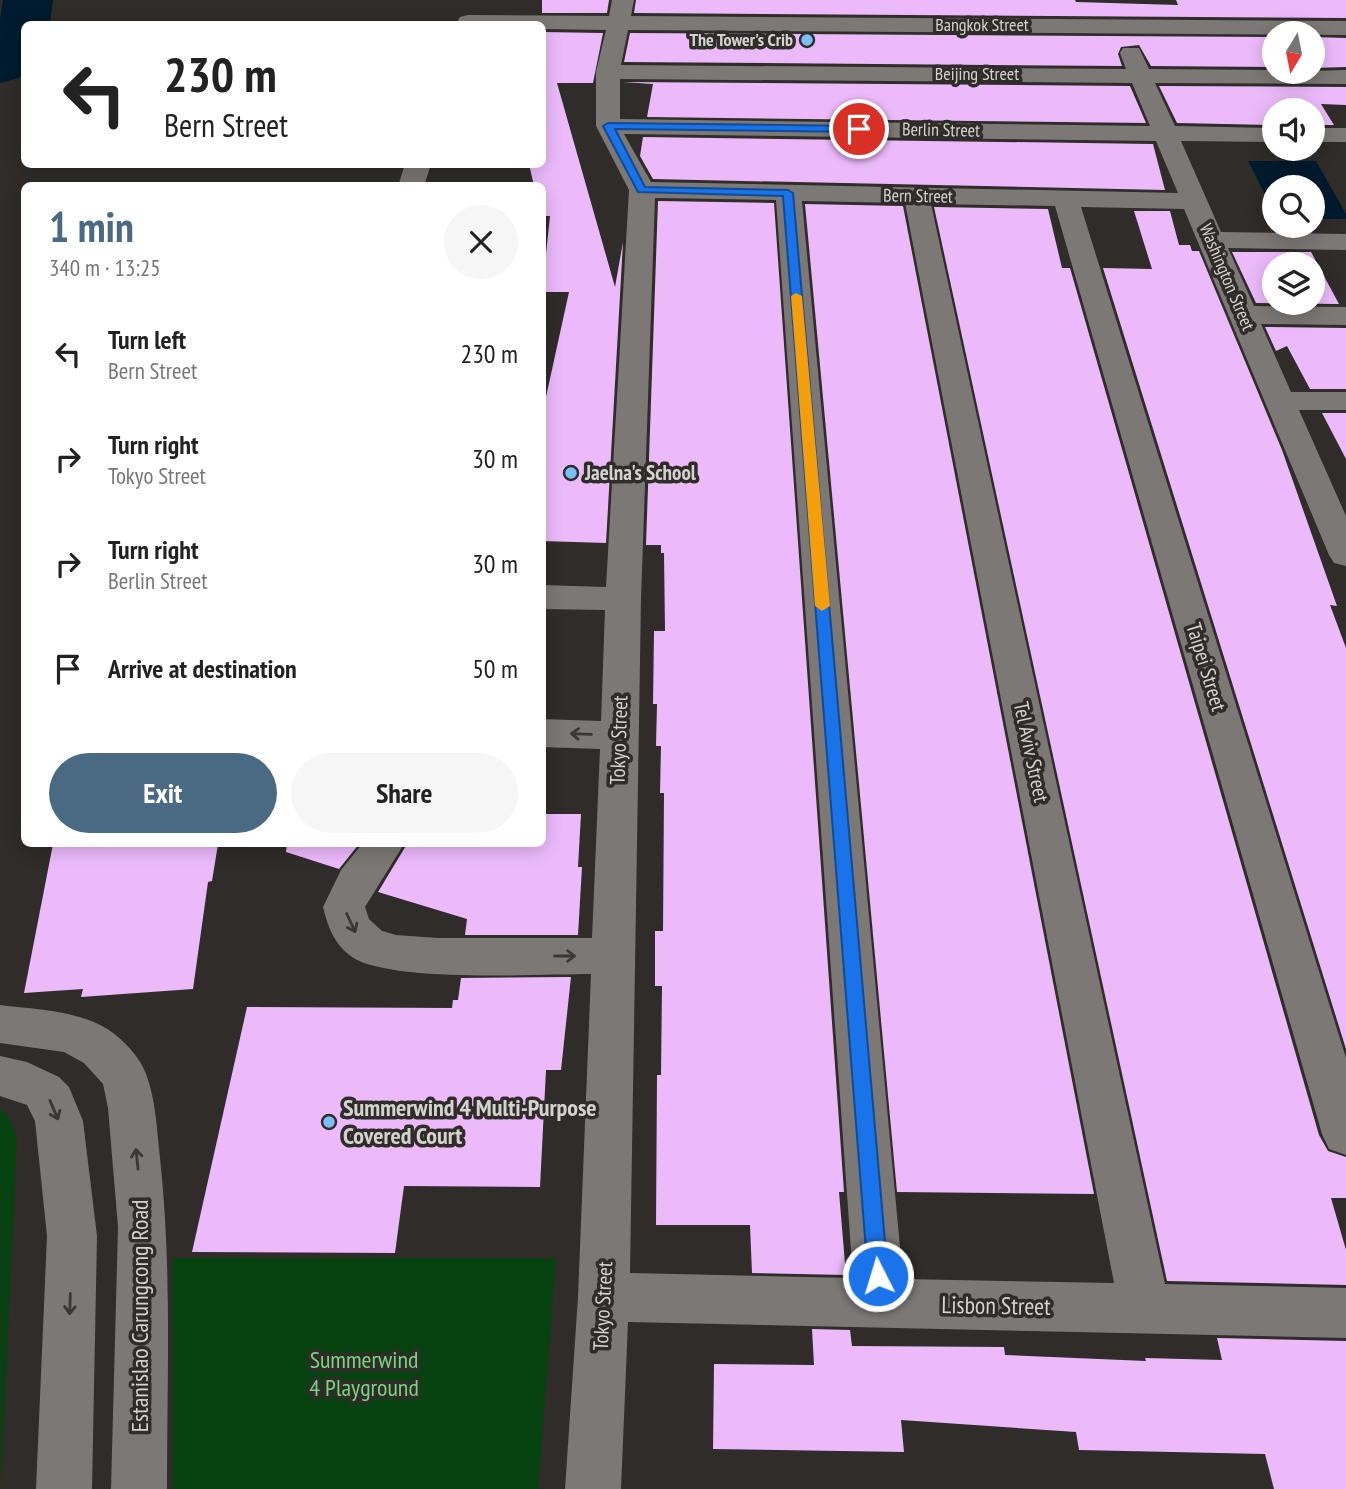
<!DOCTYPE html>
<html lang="en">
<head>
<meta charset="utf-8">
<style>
	:root { --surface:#fff; --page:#f6f6f6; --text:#222; --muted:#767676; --accent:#4a6982 }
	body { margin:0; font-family:"PT Sans Narrow",sans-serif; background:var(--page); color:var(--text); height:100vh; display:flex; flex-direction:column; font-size:26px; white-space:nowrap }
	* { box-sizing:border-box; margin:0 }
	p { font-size:23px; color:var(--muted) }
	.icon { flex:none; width:38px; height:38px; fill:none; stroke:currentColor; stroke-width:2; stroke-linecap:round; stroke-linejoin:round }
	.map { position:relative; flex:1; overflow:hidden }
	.sheet { position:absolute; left:21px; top:182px; width:525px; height:665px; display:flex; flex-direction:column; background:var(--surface); border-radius:10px; box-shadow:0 4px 18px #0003 }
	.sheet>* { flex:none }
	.guide { position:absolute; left:21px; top:21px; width:525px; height:147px; border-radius:10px; box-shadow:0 4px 18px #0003; background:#fff; color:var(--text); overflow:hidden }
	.needle { width:46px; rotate:190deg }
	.buttons { position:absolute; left:1262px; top:21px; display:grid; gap:14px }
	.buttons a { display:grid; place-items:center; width:63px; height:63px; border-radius:50%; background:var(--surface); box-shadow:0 4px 18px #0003; font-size:35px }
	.pin { position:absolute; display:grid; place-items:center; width:60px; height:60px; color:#fff; margin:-30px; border:4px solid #fff; border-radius:50%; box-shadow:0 2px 7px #0007 }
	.me { position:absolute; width:77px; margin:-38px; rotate:355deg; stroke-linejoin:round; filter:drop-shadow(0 0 5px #0008) }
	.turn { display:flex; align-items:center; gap:24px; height:147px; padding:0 28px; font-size:32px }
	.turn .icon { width:91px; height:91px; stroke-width:2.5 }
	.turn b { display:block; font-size:49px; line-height:60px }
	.round { display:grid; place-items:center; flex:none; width:74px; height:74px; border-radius:37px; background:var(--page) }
	.headline { display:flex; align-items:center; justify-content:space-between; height:119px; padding:0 28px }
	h1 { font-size:42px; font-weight:800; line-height:52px; color:var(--accent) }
	.button { display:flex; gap:14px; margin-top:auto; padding:14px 28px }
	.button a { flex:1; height:80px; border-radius:42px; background:var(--accent); color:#fff; font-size:28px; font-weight:800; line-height:80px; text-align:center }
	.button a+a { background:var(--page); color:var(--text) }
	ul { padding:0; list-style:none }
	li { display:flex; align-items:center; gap:21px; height:105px; padding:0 28px }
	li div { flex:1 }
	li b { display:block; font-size:26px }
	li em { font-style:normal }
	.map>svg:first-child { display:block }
	.green { fill:#074311 }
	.water { fill:#001b2e }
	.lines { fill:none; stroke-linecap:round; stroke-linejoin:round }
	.river { fill:#001b2e; fill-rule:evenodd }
	.building { fill:#ecbafb; fill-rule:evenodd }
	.minor { fill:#7c7875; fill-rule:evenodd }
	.oneway { stroke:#3b3734 }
	.route { fill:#1a73e8; stroke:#114b97; stroke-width:2 }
	.slow { fill:#f59e0b }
	.poi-dot { fill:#7abff8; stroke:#2f2c29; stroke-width:2.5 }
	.labels { text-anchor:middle; stroke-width:7; stroke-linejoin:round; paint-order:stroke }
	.far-street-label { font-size:18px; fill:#d5d3d1; stroke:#2f2c29 }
	.far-poi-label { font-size:18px; font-weight:bold; fill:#d5d3d1; stroke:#2f2c29; text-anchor:end }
	.poi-label { font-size:21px; font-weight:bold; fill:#d5d3d1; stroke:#2f2c29; text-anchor:start }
	.street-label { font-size:21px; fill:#d5d3d1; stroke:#2f2c29 }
	.near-poi-label { font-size:24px; font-weight:bold; fill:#d5d3d1; stroke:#2f2c29; text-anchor:start }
	.near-street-label { font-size:24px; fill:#d5d3d1; stroke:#2f2c29 }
	.near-park-label { font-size:24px; fill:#76d87c; stroke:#2f2c29 }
</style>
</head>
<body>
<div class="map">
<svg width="1346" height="1489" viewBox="0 0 1346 1489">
	<rect width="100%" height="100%" fill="#2f2c29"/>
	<!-- green -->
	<g class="green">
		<polygon points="0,1110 7,1114 17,1136 1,1489"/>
		<polygon points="172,1258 556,1258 538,1489 173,1489"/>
	</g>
	<!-- water -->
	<polygon class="water" points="1248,161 1316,161 1346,214 1346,219 1313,219 1312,187 1274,187 1274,212"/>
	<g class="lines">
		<!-- river -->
		<polygon class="river" points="3,0 53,0 50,24 24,24 24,72 19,78 0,83 0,19"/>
	</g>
	<!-- building -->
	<g class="building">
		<polygon points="542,0 609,0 607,13 542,13"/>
		<polygon points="636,0 1075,0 1076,2 1178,5 1176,0 1346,0 1346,18 634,13"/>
		<polygon points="542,32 603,33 593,83 557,83 615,287 623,242 606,543 542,541 542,415 569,292 542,292 550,216 542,216 542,186 534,186 529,164 542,164"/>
		<polygon points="630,33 1274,37 1274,67 1151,66 1139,45 1121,47 1118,54 1122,66 624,62"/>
		<polygon points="1312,37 1346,38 1346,67 1312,68"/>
		<polygon points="623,82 1130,86 1146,123 647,117 653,84"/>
		<polygon points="1159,86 1346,87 1346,105 1321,104 1334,125 1312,125 1312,110 1274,110 1274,125 1177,123"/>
		<polygon points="643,137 1153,144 1165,190 653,179 640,156"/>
		<polygon points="658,201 774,203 844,1192 839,1192 846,1275 752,1273 750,1225 656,1225 657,1075 661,1075 662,986 655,986 655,931 663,931 664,793 660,793 661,746 656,746 657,704 653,704 654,631 665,631 664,553 661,553 661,545 646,545"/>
		<polygon points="805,204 903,206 1094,1194 897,1192"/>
		<polygon points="934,207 1048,209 1062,268 1070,268 1319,1135 1328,1151 1346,1157 1346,1198 1331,1198 1346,1250 1346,1285 1167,1281"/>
		<polygon points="1134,211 1170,211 1179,245 1190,245 1192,251 1199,251 1282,450 1337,606 1330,605 1346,648 1346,1049 1103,268 1152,269"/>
		<path d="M 1232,252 L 1311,252 L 1339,304 L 1256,303 ZM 1274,264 L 1312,264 L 1312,303 L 1274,303 Z"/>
		<polygon points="1265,327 1346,328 1346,389 1310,389 1287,346 1276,351"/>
		<polygon points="1322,413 1346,413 1346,459"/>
		<polygon points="542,814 581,814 578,867 582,867 578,935 465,935 467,919 378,892 407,844 542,844"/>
		<polygon points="53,844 218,844 212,881 208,882 193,989 81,997 83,989 24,993"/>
		<polygon points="287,844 359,844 339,869 286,852"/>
		<polygon points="571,977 561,1070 546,1070 540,1187 404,1186 395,1253 192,1252 247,1007 452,1008 453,1000 458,1000 461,978"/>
		<polygon points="812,1329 850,1330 852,1346 1004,1347 1005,1355 1146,1361 1145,1358 1222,1360 1217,1338 1346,1341 1346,1489 1274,1489 1265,1454 1079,1450 1076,1432 901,1420 904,1452 713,1449 714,1364 814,1365"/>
	</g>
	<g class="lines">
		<!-- minor -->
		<g class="minor">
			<path d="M 612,0 L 634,0 L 631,16 L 1346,21 L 1346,35 L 628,30 L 621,65 L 1126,69 L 1120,53 L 1123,48 L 1139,48 L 1149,69 L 1274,70 L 1274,72 L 1346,70 L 1346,84 L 1155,83 L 1175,126 L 1274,128 L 1274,142 L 1181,141 L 1221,232 L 1346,234 L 1346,250 L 1228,248 L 1254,306 L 1346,307 L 1346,325 L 1261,324 L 1291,392 L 1346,392 L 1346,410 L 1299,410 L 1346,516 L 1346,566 L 1334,563 L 1329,555 L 1184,209 L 1081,207 L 1346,1058 L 1346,1155 L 1329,1149 L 1322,1134 L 1055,206 L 931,204 L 1165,1284 L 1346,1288 L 1346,1338 L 628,1322 L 621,1489 L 565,1489 L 578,1297 L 591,974 C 539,974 391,983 352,957 C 334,944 328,927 323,907 L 341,870 L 362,844 L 404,844 L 365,907 L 369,919 L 382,931 L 396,935 L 438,938 L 592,938 L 600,749 L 542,747 L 542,719 L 601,721 L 605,610 L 542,609 L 542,585 L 606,587 L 629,190 L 596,126 L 596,72 L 606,30 L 542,29 L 542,24 L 456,24 L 460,17 L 468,15 L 609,16 ZM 620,79 L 1132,83 L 1150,126 L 620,119 ZM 624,134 L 1156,141 L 1178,193 L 651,182 ZM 655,198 L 776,200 L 853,1278 L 630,1273 L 641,599 ZM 802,201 L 905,203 L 1114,1283 L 903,1279 Z"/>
			<rect x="1312" y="128" width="34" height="14"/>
			<polygon points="405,164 431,164 424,186 398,186"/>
			<path d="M 0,1005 C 38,1010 86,1010 117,1036 C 129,1046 141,1060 146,1074 C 156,1100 157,1131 160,1158 C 172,1268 167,1379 167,1489 L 111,1489 L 118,1227 L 108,1108 L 103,1084 L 84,1063 L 64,1052 L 0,1043 Z"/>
			<polygon points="0,1056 27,1062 59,1077 69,1087 83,1121 97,1236 92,1489 36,1489 47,1236 35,1121 27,1105 0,1096"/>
		</g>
	</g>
	<!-- one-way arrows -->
	<defs><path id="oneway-shaft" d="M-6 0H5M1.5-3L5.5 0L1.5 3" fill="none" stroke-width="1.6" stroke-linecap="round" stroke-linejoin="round" transform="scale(1.75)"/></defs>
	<g class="oneway">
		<use href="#oneway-shaft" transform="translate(581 734) rotate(-178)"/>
		<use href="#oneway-shaft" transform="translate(351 923) rotate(65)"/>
		<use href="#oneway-shaft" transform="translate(565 956)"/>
		<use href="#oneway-shaft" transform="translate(54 1110) rotate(67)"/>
		<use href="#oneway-shaft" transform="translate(137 1159) rotate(-96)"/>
		<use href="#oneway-shaft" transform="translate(70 1304) rotate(92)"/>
	</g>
	<!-- route -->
	<polygon class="route" points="608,123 859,126 864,129 859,132 615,129 645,187 788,190 793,193 888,1276 885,1283 878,1286 871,1283 868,1276 783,196 638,192 603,126"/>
	<!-- slow -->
	<polygon class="slow" points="796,293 802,296 830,606 822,611 815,606 791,296"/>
	<!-- markers -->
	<g class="poi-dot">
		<circle cx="807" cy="40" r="7"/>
		<circle cx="571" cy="473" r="7"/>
		<circle cx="329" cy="1122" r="7"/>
	</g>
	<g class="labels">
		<!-- far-street labels -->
		<g class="far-street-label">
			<text x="982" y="31">Bangkok Street</text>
			<text x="977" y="80">Beijing Street</text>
			<text transform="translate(941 130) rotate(1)" y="6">Berlin Street</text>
			<text transform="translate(918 196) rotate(1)" y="6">Bern Street</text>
			<text transform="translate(1227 277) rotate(67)" y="6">Washington Street</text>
		</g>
		<!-- far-poi labels -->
		<g class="far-poi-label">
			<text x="793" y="46">The Tower's Crib</text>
		</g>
		<!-- poi labels -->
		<g class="poi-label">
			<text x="585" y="480">Jaelna's School</text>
		</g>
		<!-- street labels -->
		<g class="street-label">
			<text transform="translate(1206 667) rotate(73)" y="7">Taipei Street</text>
			<text transform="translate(619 740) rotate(-88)" y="7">Tokyo Street</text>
			<text transform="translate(1031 752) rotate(78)" y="7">Tel Aviv Street</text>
			<text transform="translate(603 1306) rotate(-87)" y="7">Tokyo Street</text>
		</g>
		<!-- near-poi labels -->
		<g class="near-poi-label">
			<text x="343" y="1116">Summerwind 4 Multi-Purpose<tspan x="343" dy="28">Covered Court</tspan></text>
		</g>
		<!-- near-street labels -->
		<g class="near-street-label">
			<text transform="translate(996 1306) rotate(1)" y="8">Lisbon Street</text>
			<text transform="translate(140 1316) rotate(-90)" y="8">Estanislao Carungcong Road</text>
		</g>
		<!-- near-park labels -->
		<g class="near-park-label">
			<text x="364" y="1368">Summerwind<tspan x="364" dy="28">4 Playground</tspan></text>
		</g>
	</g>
</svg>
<div class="buttons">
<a><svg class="needle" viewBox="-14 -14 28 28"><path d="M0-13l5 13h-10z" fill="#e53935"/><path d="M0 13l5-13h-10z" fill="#767676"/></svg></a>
<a><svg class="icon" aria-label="sound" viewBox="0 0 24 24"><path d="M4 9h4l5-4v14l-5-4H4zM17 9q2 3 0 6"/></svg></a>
<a><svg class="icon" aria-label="search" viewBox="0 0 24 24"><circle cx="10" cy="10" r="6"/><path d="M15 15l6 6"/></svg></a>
<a><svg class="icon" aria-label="layers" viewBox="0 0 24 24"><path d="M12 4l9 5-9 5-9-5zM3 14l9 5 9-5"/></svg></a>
</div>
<div class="pin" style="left:859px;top:129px;background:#d93025"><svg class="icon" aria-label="arrive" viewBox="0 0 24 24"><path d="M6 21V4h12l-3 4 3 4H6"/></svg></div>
<svg class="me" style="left:878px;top:1276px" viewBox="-20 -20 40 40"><circle r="17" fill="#1a73e8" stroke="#fff" stroke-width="3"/><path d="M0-11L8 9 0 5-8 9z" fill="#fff"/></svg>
<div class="guide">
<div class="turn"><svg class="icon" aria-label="left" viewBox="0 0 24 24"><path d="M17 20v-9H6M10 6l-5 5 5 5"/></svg><div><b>230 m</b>Bern Street</div></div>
</div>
<section class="sheet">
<div class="headline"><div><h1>1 min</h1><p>340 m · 13:25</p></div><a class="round"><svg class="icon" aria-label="close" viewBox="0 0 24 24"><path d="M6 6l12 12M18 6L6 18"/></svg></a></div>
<ul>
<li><svg class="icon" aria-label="left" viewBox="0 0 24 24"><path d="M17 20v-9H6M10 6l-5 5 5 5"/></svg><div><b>Turn left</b><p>Bern Street</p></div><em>230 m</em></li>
<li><svg class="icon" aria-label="right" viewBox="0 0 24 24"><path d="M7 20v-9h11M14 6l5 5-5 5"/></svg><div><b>Turn right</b><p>Tokyo Street</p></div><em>30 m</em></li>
<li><svg class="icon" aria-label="right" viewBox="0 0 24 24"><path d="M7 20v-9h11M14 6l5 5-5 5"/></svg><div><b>Turn right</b><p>Berlin Street</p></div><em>30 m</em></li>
<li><svg class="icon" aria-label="arrive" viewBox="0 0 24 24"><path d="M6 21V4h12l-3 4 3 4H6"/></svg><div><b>Arrive at destination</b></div><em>50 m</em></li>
</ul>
<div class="button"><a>Exit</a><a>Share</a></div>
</section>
</div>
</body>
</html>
